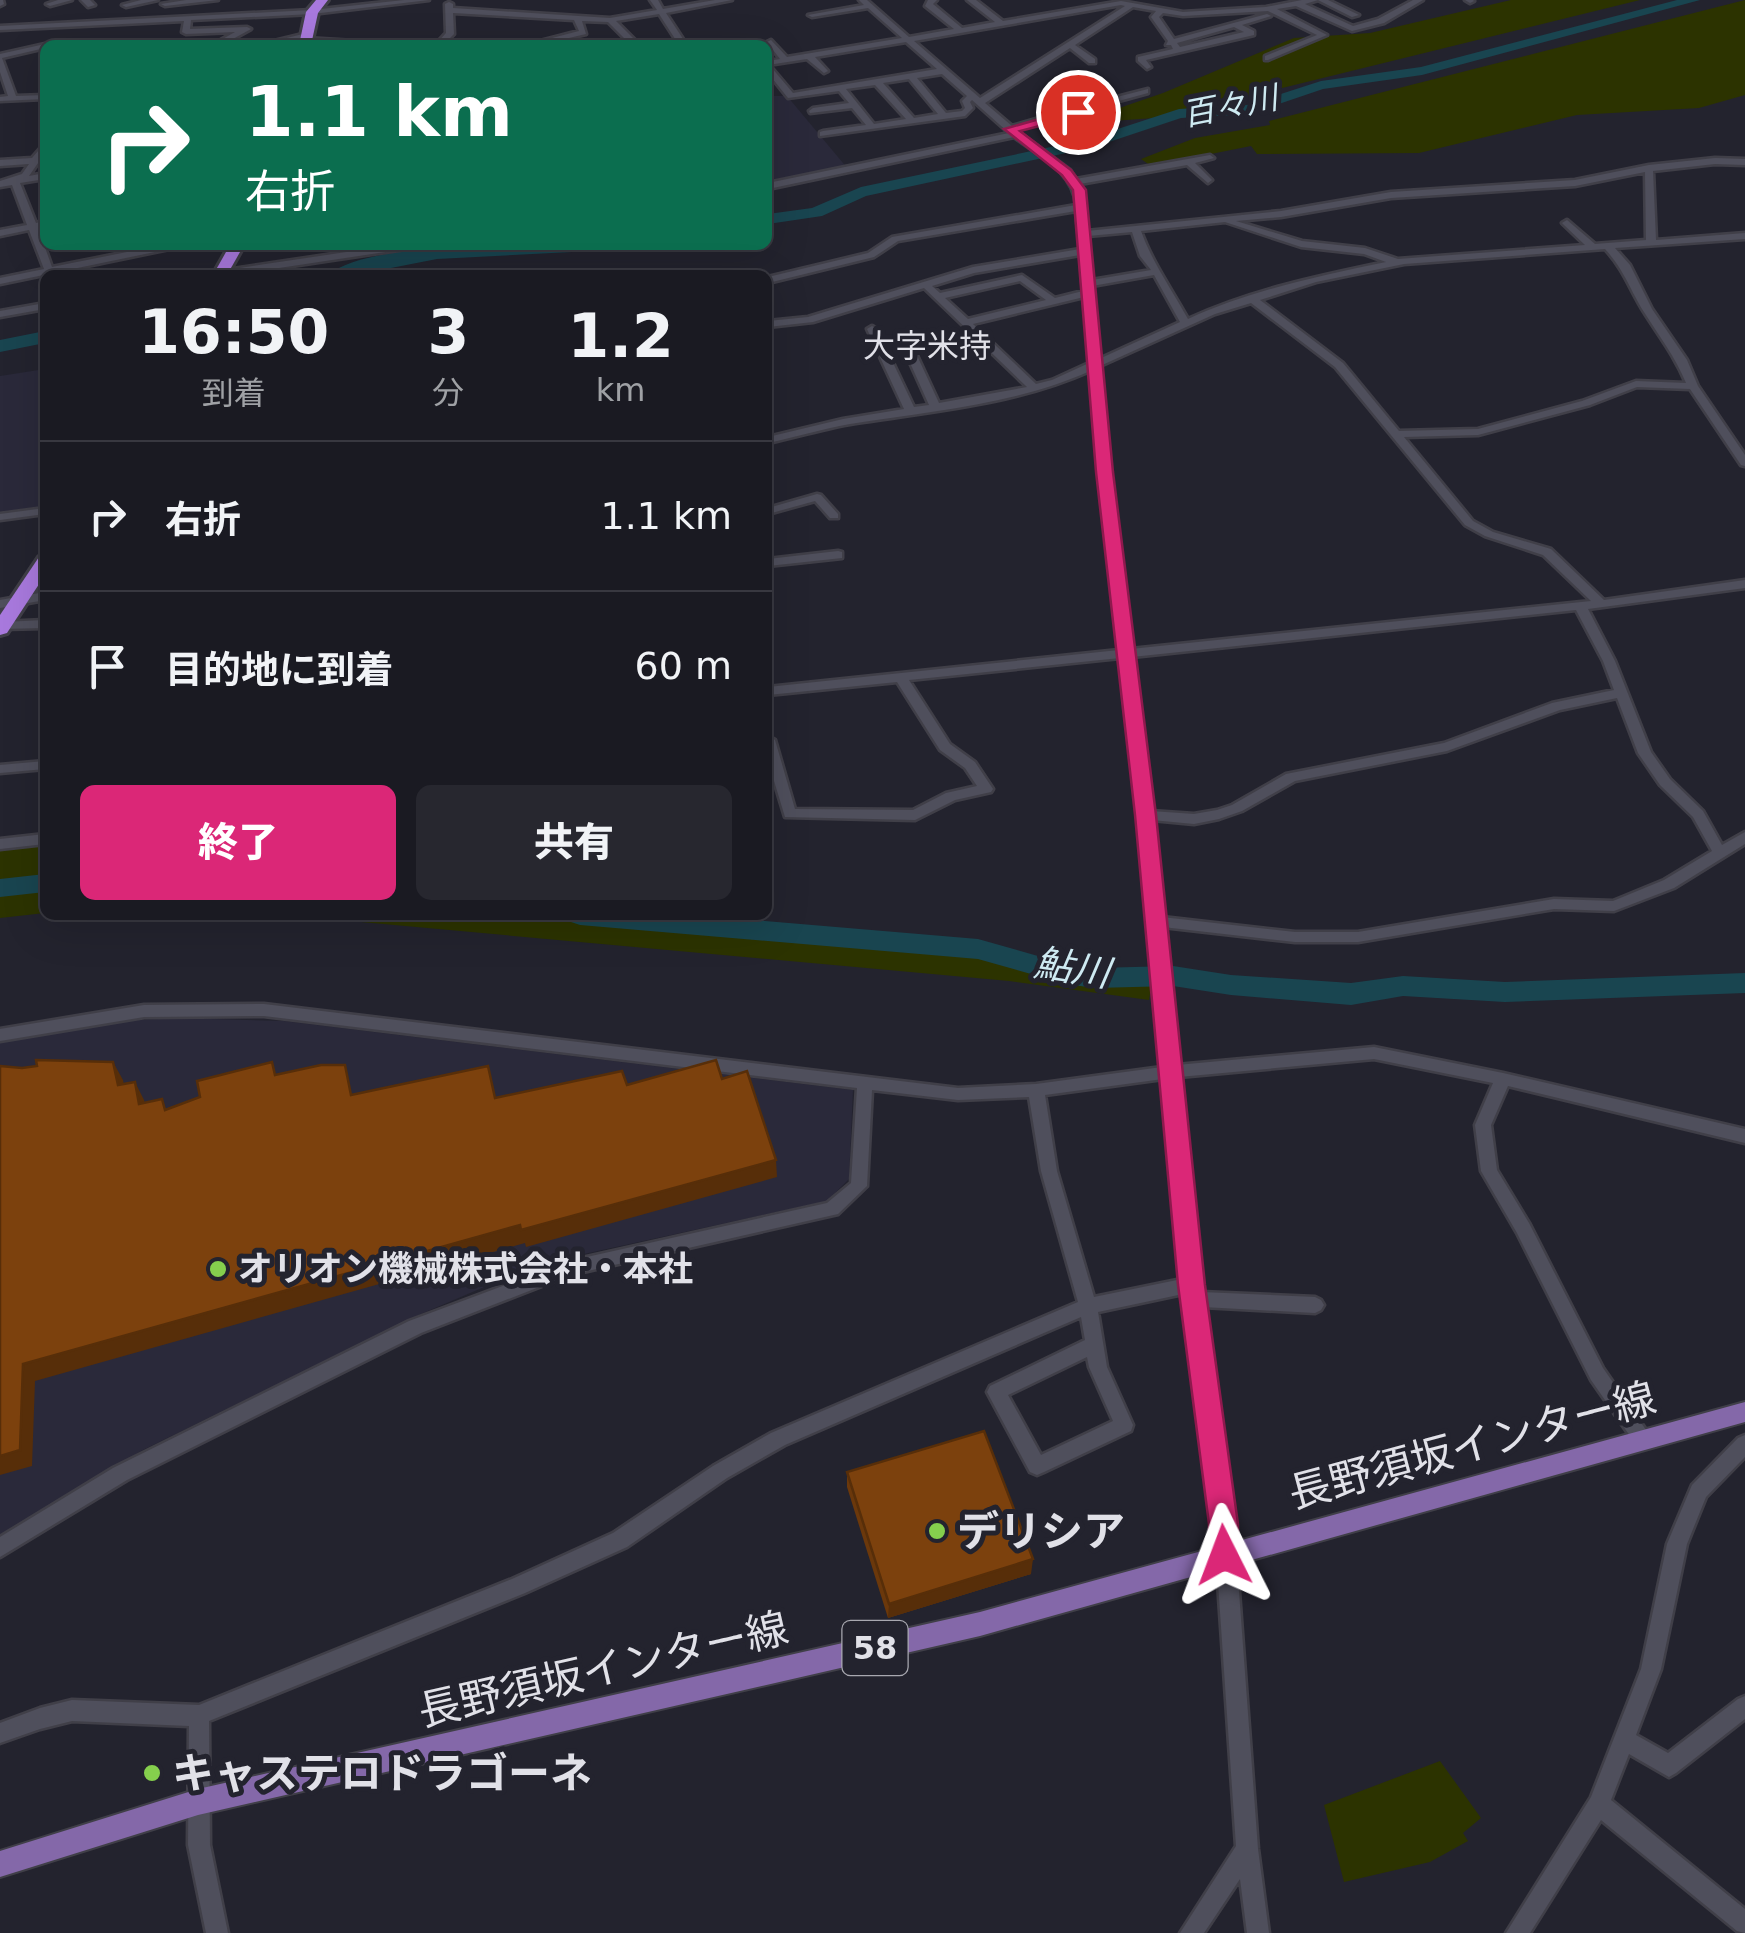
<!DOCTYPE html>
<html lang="ja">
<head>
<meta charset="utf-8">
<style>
	:root { --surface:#1a1a22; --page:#27272f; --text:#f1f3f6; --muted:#9fa1a5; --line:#383840; --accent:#db2777 }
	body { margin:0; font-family:"DejaVu Sans","Noto Sans JP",sans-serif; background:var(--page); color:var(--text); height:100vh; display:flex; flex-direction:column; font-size:38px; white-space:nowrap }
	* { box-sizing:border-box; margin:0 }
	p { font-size:32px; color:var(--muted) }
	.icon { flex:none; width:55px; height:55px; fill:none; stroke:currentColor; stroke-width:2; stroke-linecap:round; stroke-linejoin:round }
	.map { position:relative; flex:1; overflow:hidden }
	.side { position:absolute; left:40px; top:270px; width:732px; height:650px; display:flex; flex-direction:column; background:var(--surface); border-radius:15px; box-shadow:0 10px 40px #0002,0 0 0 2px var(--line) }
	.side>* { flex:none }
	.guide { position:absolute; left:40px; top:40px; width:732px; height:210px; border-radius:15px; box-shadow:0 10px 40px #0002,0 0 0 2px var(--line); background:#0b6e4f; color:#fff; overflow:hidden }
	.pin { position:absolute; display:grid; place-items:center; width:85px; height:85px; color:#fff; margin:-42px; border:5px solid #fff; border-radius:50%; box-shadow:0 2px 10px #0007 }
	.me { position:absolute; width:110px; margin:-55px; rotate:357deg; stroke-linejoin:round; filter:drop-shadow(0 0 8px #0008) }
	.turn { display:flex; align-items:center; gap:35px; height:210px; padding:0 40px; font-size:45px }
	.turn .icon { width:130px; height:130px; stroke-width:2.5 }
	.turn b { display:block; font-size:70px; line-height:85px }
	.eta { display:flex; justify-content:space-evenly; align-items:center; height:170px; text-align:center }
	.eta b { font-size:60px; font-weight:800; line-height:70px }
	.action { display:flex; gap:20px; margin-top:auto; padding:20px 40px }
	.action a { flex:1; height:115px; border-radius:15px; background:var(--accent); color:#fff; font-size:40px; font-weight:800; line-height:115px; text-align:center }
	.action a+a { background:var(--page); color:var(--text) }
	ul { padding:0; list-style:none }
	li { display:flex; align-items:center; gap:30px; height:150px; padding:0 40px; border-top:2px solid var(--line) }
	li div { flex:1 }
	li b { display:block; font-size:38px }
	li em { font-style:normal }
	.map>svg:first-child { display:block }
	.built { fill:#2a293a }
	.green { fill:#2c3300 }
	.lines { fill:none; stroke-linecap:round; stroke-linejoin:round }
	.river { fill:#194550; fill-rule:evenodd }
	.minor-casing { stroke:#403f48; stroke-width:5 }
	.major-casing { stroke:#403f48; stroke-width:4 }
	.highway-casing { stroke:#403f48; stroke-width:6 }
	.minor { fill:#4f4f5c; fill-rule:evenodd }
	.major { fill:#8468a9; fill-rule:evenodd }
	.highway { fill:#a879dd; fill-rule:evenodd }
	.wall { fill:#6b380b }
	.shaded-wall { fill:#572e09 }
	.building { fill:#7c410d; stroke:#572e09; stroke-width:2.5 }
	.route { fill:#db2777; stroke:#8e194d; stroke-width:2.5 }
	.poi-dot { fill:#85cf4d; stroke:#23232e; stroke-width:4 }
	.labels { text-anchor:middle; stroke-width:10; stroke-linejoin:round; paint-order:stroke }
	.far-water-label { font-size:32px; font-style:italic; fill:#ceeaf2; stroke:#23232e }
	.far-quarter-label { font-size:32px; fill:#e1e1e8; stroke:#23232e }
	.shield { fill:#23232e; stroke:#a8a8b0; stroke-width:2.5 }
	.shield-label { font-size:32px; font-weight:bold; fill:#e1e1e8 }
	.poi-label { font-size:35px; font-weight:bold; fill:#e1e1e8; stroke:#23232e; text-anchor:start }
	.water-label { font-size:38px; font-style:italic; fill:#ceeaf2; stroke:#23232e }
	.near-street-label { font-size:42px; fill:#e1e1e8; stroke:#23232e }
	.near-poi-label { font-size:42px; font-weight:bold; fill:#e1e1e8; stroke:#23232e; text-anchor:start }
</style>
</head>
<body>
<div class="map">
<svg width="1745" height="1933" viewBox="0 0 1745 1933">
	<rect width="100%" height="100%" fill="#23232e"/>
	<!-- built -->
	<g class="built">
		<polygon points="768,96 787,96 848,169 768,183"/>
		<polygon points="45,369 45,506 0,512 0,376"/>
		<polygon points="177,1018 284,1021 853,1090 849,1179 827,1201 538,1264 421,1314 143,1450 0,1536 0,1041 81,1023"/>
	</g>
	<!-- green -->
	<g class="green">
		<polygon points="1511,0 1640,0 1233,100 1226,97 1154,118 1098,122 1090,118 1163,93 1294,38 1370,33"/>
		<polygon points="1745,0 1745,95 1699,108 1577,115 1419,153 1257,154 1251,146 1151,166 1141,159 1195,138 1270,125 1269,121"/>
		<polygon points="45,845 45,879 0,886 0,850"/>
		<polygon points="45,887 45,913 0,918 0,895"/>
		<polygon points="284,915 516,915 983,955 1046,971 1074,982 1152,981 1149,1000 1009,981"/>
		<polygon points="1440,1761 1481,1818 1463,1833 1468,1841 1430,1862 1344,1882 1324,1805"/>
	</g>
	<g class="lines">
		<!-- river -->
		<g class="river">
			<polygon points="1677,0 1700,0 1422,75 1323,89 1249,114 1181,118 1094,147 866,196 822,216 768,224 768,214 812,208 861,187 1084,140 1179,109 1247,105 1321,81 1421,67"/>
			<path d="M 490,245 L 620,245 L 611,250 L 437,259 L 355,275 L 328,275 C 360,249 449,247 490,245 Z"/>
			<polygon points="45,331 45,343 0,352 0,340"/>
			<polygon points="45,874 45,892 0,897 0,879"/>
			<polygon points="567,915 695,915 978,939 1066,964 1095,968 1173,966 1231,975 1351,983 1403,976 1505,982 1745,973 1745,993 1505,1002 1403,996 1351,1005 1231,995 1173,986 1095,988 1066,984 978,959 580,925 571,922"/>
		</g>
		<defs>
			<g id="minor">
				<polygon points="0,0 3,0 4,4 0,6"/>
				<polygon points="58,0 72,0 50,6 46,4"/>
				<polygon points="81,0 90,0 95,5 88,7"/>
				<polygon points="141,0 158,0 126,7 122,5"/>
				<polygon points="186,0 218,0 165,6 161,4"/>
				<polygon points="404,0 429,0 312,14 191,20 190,29 247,27 251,29 222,45 212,45 235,32 186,34 182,32 184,21 0,30 0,26 312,10"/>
				<polygon points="650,0 658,0 663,9 715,0 732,0 666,13 687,45 679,45 659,14 616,21 640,45 631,45 608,22 582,21 586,34 539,45 525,45 579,31 574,20 453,13 454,34 443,45 435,45 446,33 445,4 449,2 453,4 453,8 610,18 657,10"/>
				<path d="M 859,0 L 867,0 L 909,37 L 954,29 L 925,6 L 928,0 L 937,0 L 933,4 L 962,28 L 995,22 L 967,0 L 976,0 L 1003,21 L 1121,1 L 1183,12 L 1266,7 L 1302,0 L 1318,0 L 1305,4 L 1353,26 L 1378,19 L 1413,0 L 1423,0 L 1384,23 L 1352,31 L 1296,6 L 1277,9 L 1327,35 L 1268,60 L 1265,60 L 1265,56 L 1317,35 L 1268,11 L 1183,16 L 1163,13 L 1159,17 L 1174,39 L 1267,14 L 1271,16 L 1242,25 L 1254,31 L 1254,35 L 1146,60 L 1151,67 L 1147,69 L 1138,61 L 1138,57 L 1173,49 L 1171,45 L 1166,45 L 1168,41 L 1151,17 L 1156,11 L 1133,7 L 1075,45 L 1095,59 L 1095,63 L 1089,63 L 1070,48 L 985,103 L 1012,126 L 1070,109 L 1055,96 L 1055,92 L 1061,92 L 1078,107 L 1148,89 L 1148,93 L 1082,111 L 1081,114 L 1075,113 L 1016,130 L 1070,170 L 1076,179 L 1210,155 L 1214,158 L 1195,163 L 1212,180 L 1208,183 L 1187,165 L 1080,184 L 1083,190 L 1087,231 L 1281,211 L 1391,192 L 1575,180 L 1649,165 L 1715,158 L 1745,159 L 1745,165 L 1715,164 L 1653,171 L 1656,240 L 1745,233 L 1745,239 L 1615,248 L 1630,265 L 1652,309 L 1687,360 L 1698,386 L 1745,455 L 1745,466 L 1741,465 L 1690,389 L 1637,387 L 1590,405 L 1478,435 L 1404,437 L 1473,521 L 1493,532 L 1551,549 L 1604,600 L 1745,580 L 1745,588 L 1588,609 L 1615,661 L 1651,752 L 1670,779 L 1703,811 L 1722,845 L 1745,832 L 1745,844 L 1674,888 L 1614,911 L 1554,909 L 1358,942 L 1295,942 L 1163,927 L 1177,1065 L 1374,1047 L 1503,1073 L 1745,1129 L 1745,1143 L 1508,1086 L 1491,1125 L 1497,1170 L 1529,1223 L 1603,1368 L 1653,1440 L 1651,1446 L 1644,1449 L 1637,1446 L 1591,1380 L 1517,1233 L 1481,1171 L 1475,1125 L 1493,1083 L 1374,1059 L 1179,1077 L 1201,1292 L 1315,1297 L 1321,1300 L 1324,1305 L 1321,1310 L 1315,1313 L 1203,1307 L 1234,1524 L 1258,1849 L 1269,1933 L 1247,1933 L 1240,1879 L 1204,1933 L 1180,1933 L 1236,1846 L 1214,1524 L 1183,1294 L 1098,1312 L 1107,1367 L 1133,1425 L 1131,1431 L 1044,1472 L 1037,1475 L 1030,1472 L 987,1392 L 990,1386 L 1085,1340 L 1081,1317 L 785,1445 L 727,1478 L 627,1547 L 525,1593 L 209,1721 L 210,1845 L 228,1933 L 206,1933 L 188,1845 L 189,1726 L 72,1721 L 40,1729 L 0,1743 L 0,1723 L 40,1708 L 72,1700 L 199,1705 L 512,1579 L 613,1533 L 713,1466 L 771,1433 L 1078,1302 L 1041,1171 L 1029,1097 L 958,1100 L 872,1090 L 867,1186 L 838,1214 L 570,1275 L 421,1333 L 127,1480 L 0,1557 L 0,1537 L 113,1468 L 409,1321 L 569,1261 L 827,1203 L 851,1183 L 857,1088 L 264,1016 L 144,1017 L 0,1041 L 0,1029 L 144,1005 L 264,1004 L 958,1088 L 1036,1084 L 1162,1067 L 1138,815 L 1120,658 L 909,680 L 950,744 L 975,762 L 993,789 L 991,792 L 955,800 L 915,820 L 785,817 L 768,761 L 768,736 L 775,740 L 795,809 L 913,810 L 946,793 L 977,786 L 965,768 L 940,750 L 897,682 L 768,695 L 768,687 L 1119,650 L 1098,472 L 1090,371 C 1014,405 931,411 850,424 C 822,429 795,437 768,443 L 768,437 L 843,419 L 904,409 L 867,329 L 872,326 L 877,329 L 914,407 L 929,405 L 898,336 L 903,333 L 908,336 L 939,403 L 1027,387 L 924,288 L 813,322 L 768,327 L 768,321 L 808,317 L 973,267 L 1080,249 L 1076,211 L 898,241 L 874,257 L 768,283 L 768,277 L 868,253 L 892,237 L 1076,205 C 1073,171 1039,156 1014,137 L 768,189 L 768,183 L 1009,133 L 972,100 L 970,102 L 973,108 L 965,116 L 820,136 L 820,132 L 823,131 L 866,125 L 852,108 L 810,113 L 809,111 L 813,108 L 849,103 L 839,91 L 788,98 L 768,73 L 768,67 L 771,67 L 793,93 L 937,69 L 906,42 L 815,57 L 828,71 L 824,73 L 807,59 L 768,65 L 768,61 L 780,59 L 767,42 L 771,40 L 787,57 L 902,38 L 868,8 L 812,17 L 808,15 L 864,5 ZM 1121,5 L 1125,6 L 980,98 L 914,41 ZM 1234,27 L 1244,32 L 1180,47 L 1177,43 ZM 942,74 L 967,96 L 962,101 L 965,108 L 962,111 L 946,113 L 917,78 ZM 909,79 L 938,114 L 914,118 L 883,83 ZM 875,85 L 906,119 L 874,124 L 846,89 ZM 1645,172 L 1646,240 L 1595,244 L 1567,220 L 1562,223 L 1564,225 L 1585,245 L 1398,259 L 1365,248 L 1302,241 L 1236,221 L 1281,217 L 1391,198 L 1575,186 ZM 1225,222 L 1301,247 L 1364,254 L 1386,262 C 1319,276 1251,290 1188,319 C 1172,290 1152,262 1141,231 ZM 1132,232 L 1140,256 L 1151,270 L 1092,280 L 1088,236 ZM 1605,249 C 1625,271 1629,288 1644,312 C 1659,336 1675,356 1686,383 L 1636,381 L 1582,401 L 1478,429 L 1399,431 L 1343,363 L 1260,300 L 1316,282 L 1404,264 ZM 1080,255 L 1083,291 L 1055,298 L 1022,275 L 940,293 L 932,286 L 974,273 ZM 1154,275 L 1180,322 L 1099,359 L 1092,286 ZM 1020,281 L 1046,300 L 968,319 L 945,298 ZM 1084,297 L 1089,363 L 1052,380 L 1036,384 L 973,324 ZM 1251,303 L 1335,367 L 1465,525 L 1485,536 L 1543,555 L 1591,601 L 1131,649 L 1110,472 L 1100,366 L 1215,314 ZM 1576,610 L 1603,661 L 1614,690 L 1552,703 L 1444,743 L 1286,774 L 1232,805 L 1217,810 L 1194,814 L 1151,811 L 1132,657 ZM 1617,698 L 1638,753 L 1660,785 L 1693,817 L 1712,851 L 1664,880 L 1613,901 L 1554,899 L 1358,932 L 1295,932 L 1162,917 L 1152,820 L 1194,824 L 1219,819 L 1242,811 L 1295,781 L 1447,751 L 1560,710 ZM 1163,1079 L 1182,1279 L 1094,1297 L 1057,1171 L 1045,1095 ZM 1087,1357 L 1089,1367 L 1113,1421 L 1041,1455 L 1008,1395 Z"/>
				<polygon points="1318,0 1328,0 1359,15 1352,17"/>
				<polygon points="1465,0 1473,0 1474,1 1470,3"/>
				<polygon points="307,33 310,33 310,37 273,45 258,45"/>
				<polygon points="306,38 386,43 390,45 303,42 303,38"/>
				<polygon points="45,44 48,45 45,45 45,48 2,58 16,96 45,95 45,99 0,101 0,97 8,96 0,72 0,54"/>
				<polygon points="45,143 45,153 29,176 45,173 45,179 20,183 36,223 45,221 45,227 38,228 52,267 162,245 181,245 179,247 0,284 0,278 44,269 29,230 0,236 0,230 27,225 12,185 0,187 0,181 22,174 29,164 0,166 0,160 32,158"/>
				<polygon points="393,245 417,245 412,248 232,275 208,275 213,272"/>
				<polygon points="45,303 45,309 0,317 0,311"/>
				<polygon points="817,494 821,495 838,514 838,518 830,518 815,501 768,514 768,508"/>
				<polygon points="45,508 45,514 0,520 0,514"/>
				<polygon points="838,551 842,552 842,558 768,566 768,559"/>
				<polygon points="45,592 45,600 0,608 0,600"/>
				<polygon points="45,620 45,628 0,629 2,622"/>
				<polygon points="45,761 45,769 0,773 0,765"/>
				<polygon points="45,834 45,844 0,849 0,839"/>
				<polygon points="1745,1435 1745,1457 1706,1497 1687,1544 1661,1669 1636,1735 1668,1753 1738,1699 1745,1696 1745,1719 1676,1773 1669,1777 1629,1754 1611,1800 1745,1909 1745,1933 1737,1931 1601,1820 1530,1933 1506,1933 1591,1797 1641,1669 1667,1544 1692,1485 1738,1438"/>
			</g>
			<polygon id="major" points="1745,1402 1745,1422 980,1636 198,1815 0,1877 0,1851 198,1789 980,1612"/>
			<g id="highway">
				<polygon points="316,0 328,0 318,13 311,45 299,45 306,12"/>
				<polygon points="230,245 244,245 227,275 213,275"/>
				<polygon points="45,556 45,575 7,633 0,635 0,615 39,557"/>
			</g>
		</defs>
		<!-- minor casing -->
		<use href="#minor" class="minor-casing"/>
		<!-- major casing -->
		<use href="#major" class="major-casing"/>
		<!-- highway casing -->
		<use href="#highway" class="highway-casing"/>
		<!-- minor -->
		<use href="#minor" class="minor"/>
		<!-- major -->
		<use href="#major" class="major"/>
		<!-- highway -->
		<use href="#highway" class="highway"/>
	</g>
	<!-- wall -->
	<polygon class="wall" points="847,1472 1031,1574 888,1618 847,1487"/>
	<!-- shaded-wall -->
	<g class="shaded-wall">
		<polygon points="113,1062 123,1080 127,1103 118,1085"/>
		<polygon points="135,1082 144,1100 148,1122 139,1104"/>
		<polygon points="776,1160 777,1177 526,1247 525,1243 35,1381 32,1466 0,1475 0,1456 23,1364 520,1225"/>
		<polygon points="1033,1559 1031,1574 888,1618 889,1604"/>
	</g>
	<!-- building -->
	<g class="building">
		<polygon points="36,1060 113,1062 118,1085 135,1082 139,1104 162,1099 165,1110 200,1097 197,1081 272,1062 275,1075 321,1065 345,1065 351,1095 488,1066 495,1098 622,1071 627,1085 716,1060 722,1079 747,1071 776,1160 521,1230 520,1225 23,1364 20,1450 0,1456 0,1066 22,1068 37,1066"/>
		<polygon points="984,1431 1033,1559 889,1604 847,1472"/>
	</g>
	<!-- route -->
	<polygon class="route" points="1078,108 1082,110 1082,115 1020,131 1071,170 1086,190 1113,472 1156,815 1205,1285 1238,1524 1238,1555 1234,1565 1224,1569 1213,1565 1209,1555 1209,1524 1178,1285 1135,815 1096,472 1073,190 1062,175 1004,129"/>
	<!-- markers -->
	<g class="poi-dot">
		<circle cx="218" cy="1269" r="10"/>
		<circle cx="937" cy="1531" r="10"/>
		<circle cx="152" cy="1773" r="10"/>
	</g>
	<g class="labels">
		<!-- far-water labels -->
		<g class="far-water-label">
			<text transform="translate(1230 106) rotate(-11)" y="11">百々川</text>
		</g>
		<!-- far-quarter labels -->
		<g class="far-quarter-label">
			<text x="927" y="357">大字米持</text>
		</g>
		<!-- shield labels -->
		<rect class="shield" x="842.5" y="1621" width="65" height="54" rx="8"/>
		<g class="shield-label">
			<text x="875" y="1659">58</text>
		</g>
		<!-- poi labels -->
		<g class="poi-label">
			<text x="238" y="1281">オリオン機械株式会社・本社</text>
		</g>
		<!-- water labels -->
		<g class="water-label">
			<text transform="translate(1072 968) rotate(9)" y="13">鮎川</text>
		</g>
		<!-- near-street labels -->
		<g class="near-street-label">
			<text transform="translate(1472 1445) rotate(-15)" y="15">長野須坂インター線</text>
			<text transform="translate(603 1669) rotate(-13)" y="15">長野須坂インター線</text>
		</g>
		<!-- near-poi labels -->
		<g class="near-poi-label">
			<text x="957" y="1546">デリシア</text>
			<text x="172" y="1788">キャステロドラゴーネ</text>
		</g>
	</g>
</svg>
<div class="pin" style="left:1078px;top:112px;background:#d93025"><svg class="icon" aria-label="arrive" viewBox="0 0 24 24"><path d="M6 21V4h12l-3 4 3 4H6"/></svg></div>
<svg class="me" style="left:1224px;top:1555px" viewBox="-20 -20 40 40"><path d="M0-17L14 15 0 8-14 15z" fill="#db2777" stroke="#fff" stroke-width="4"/></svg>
<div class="guide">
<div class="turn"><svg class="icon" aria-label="right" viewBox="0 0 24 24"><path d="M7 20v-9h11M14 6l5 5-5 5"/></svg><div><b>1.1 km</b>右折</div></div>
</div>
<section class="side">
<div class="eta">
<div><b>16:50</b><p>到着</p></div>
<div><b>3</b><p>分</p></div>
<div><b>1.2</b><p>km</p></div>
</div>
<ul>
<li><svg class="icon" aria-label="right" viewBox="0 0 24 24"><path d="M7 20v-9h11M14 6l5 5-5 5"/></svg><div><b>右折</b></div><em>1.1 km</em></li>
<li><svg class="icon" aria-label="arrive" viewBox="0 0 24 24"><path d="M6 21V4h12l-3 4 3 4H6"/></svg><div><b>目的地に到着</b></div><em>60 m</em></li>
</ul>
<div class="action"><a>終了</a><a>共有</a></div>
</section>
</div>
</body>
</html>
